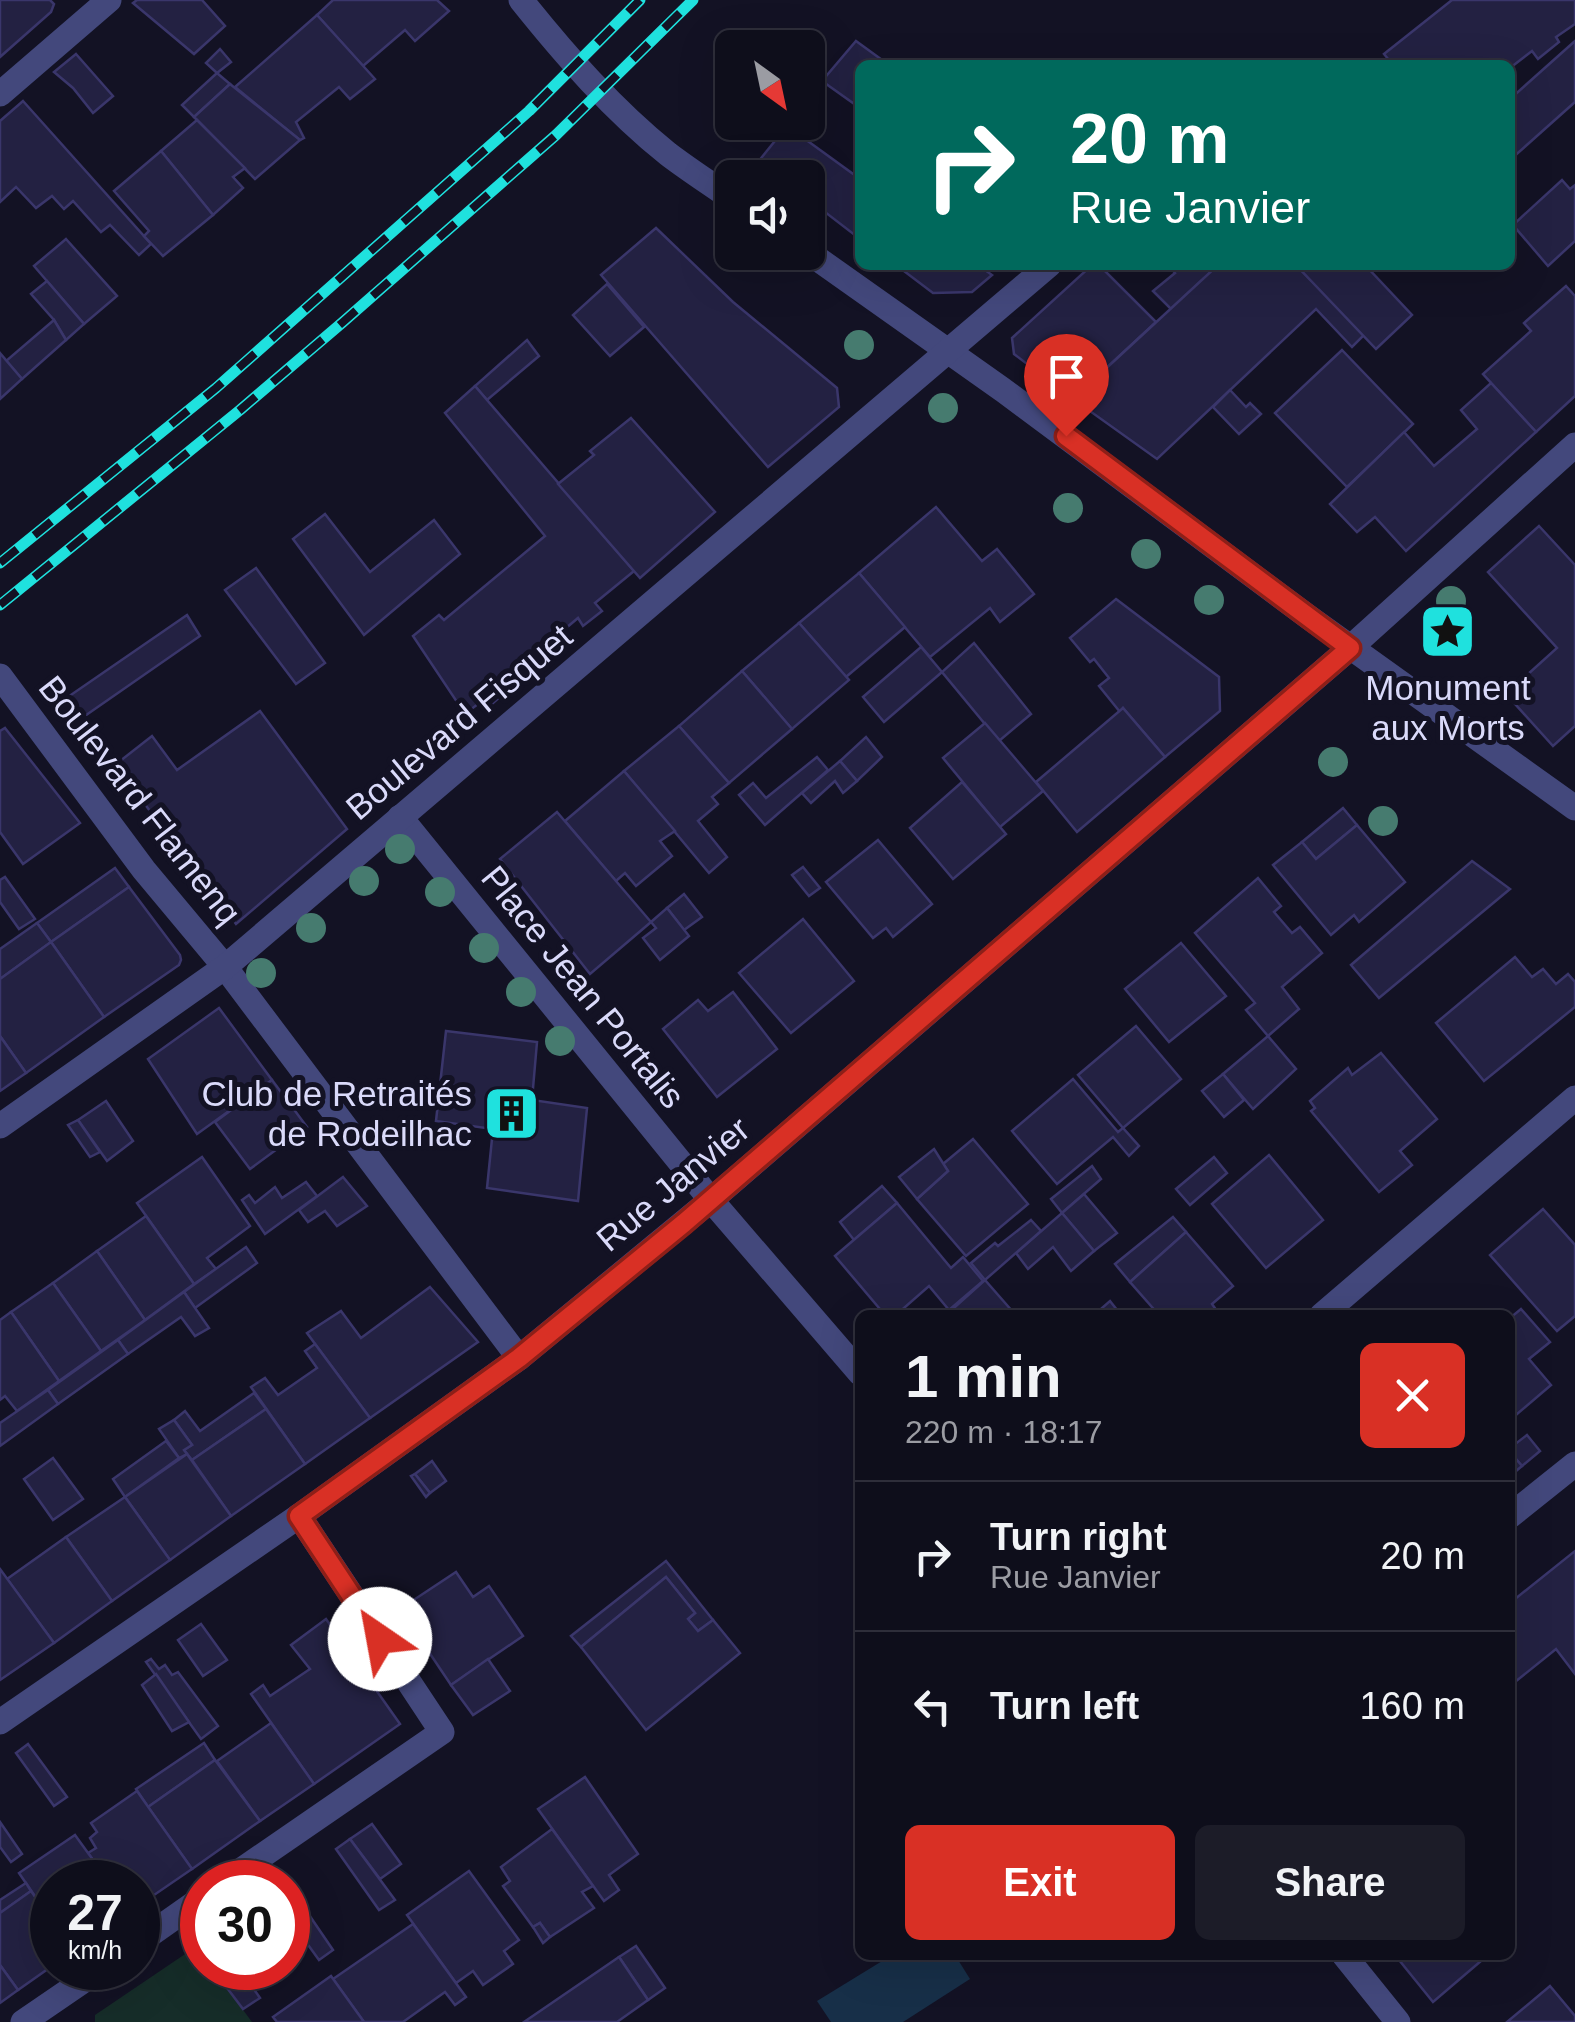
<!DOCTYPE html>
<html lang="en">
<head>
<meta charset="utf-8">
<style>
	:root { --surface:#0e0e1b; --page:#1c1c28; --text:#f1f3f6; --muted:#9b9ca3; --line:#2e2e3a; --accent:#d93025 }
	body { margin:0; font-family:Arial,sans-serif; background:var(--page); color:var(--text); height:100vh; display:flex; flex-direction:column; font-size:38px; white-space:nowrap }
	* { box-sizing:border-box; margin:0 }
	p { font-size:32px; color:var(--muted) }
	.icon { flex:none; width:55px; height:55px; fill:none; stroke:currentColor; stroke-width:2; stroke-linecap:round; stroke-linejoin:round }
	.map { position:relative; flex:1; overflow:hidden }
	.details { position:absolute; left:855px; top:1310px; width:660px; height:650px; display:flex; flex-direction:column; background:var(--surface); border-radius:15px; box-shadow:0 10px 40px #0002,0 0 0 2px var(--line) }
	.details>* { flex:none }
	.top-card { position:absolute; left:855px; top:60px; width:660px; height:210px; border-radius:15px; box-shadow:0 10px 40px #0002,0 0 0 2px var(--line); background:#00695c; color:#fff; overflow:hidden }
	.needle { width:65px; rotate:147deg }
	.buttons { position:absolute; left:715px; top:30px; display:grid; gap:20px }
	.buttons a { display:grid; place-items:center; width:110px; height:110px; border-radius:15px; background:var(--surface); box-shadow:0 10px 40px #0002,0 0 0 2px var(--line); font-size:50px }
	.speed { position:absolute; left:30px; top:1860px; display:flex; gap:20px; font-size:50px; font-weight:700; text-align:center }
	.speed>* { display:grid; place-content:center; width:130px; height:130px; border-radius:50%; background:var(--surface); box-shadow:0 10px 40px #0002,0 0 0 2px var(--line); line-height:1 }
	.speed small { font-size:25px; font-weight:400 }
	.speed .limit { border:15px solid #d22; background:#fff; color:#111 }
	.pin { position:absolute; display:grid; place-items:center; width:85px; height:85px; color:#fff; margin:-102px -42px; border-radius:50% 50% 50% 0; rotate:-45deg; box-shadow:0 0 10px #0007 }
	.pin .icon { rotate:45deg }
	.me { position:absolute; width:110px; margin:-55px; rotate:327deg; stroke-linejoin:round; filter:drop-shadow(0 0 8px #0008) }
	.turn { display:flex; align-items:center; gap:35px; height:210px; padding:0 50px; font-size:45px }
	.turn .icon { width:130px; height:130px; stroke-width:2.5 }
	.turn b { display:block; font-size:70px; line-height:85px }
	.round { display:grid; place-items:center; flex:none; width:105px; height:105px; border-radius:15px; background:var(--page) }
	.headline { display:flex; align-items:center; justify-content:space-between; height:170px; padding:0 50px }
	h1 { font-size:60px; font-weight:700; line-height:75px }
	.primary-button { display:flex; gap:20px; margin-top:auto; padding:20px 50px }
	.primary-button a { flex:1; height:115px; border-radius:15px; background:var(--accent); color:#fff; font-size:40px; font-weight:700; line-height:115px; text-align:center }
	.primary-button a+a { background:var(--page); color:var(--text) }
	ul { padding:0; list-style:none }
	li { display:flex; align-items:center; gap:30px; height:150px; padding:0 50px; border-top:2px solid var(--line) }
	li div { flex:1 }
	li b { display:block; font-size:38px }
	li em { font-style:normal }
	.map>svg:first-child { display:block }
	.green { fill:#162d29 }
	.water { fill:#172f48 }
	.building { fill:#232142; stroke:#3a366b; stroke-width:2.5 }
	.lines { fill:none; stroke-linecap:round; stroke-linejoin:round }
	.minor { stroke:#43487c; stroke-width:25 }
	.rail-casing { stroke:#1fe1de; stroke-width:11 }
	.rail { stroke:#131224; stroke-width:8; stroke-dasharray:22; stroke-linecap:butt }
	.tree { fill:#467b6f }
	.route-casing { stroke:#8d1f18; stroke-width:25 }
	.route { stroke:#d93025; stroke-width:18 }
	.labels { text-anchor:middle; stroke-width:10; stroke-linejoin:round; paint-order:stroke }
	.poi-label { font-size:35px; fill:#dadafa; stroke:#131224 }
	.street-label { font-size:35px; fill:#dadafa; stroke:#131224 }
</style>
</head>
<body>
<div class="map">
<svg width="1575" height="2022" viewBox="0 0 1575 2022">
	<rect width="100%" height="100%" fill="#131224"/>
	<!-- green -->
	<polygon class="green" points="197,1946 202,1954 202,1968 212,1968 252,2022 95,2022 95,2015"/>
	<!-- water -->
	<polygon class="water" points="892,1955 955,1955 970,1979 903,2022 831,2022 817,2001"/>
	<!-- building -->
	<g class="building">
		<polygon points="0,0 50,0 54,4 51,12 0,57"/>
		<polygon points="137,0 202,0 225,26 194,54 133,3"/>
		<polygon points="333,0 437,0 449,11 415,41 405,30 363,66 317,15"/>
		<polygon points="1452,0 1575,0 1575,24 1556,37 1559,42 1538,59 1532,51 1510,68 1510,65 1393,65 1384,54"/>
		<polygon points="317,15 375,79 350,99 339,87 296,122 304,138 300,140 235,87"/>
		<polygon points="856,41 889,65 860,65 860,108 822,81"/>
		<polygon points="1575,41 1575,102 1510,160 1510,99"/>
		<polygon points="220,49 231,62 217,73 206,63"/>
		<polygon points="76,54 113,96 93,113 73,88 54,72"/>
		<polygon points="217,73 230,84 194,117 182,105"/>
		<polygon points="230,84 300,140 255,179 194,117"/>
		<polygon points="23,101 151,244 139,255 110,225 101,232 73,201 64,209 52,196 36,208 16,187 0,202 0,121"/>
		<polygon points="197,120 245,168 233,177 243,188 213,215 161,151"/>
		<polygon points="787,126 860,179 860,239 808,199 808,178 778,178 758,162"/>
		<polygon points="161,151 213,215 163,256 144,236 149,231 114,191"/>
		<polygon points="1562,180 1570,189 1575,185 1575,241 1548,266 1513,225"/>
		<polygon points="656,228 733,302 837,388 839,407 768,467 601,275"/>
		<polygon points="66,239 117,296 84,324 34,266"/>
		<polygon points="896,265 978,265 992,275 972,292 933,293"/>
		<polygon points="1092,265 1099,265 1156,322 1073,399 1014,354 1012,338"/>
		<polygon points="1168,265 1205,265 1212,271 1171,309 1153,291 1175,273"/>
		<polygon points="1218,265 1296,265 1364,335 1352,347 1316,309 1157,459 1073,399"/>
		<polygon points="1296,265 1365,265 1412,315 1376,349"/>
		<polygon points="47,281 84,324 66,340 54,320 31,294"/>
		<polygon points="607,284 644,327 610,356 573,315"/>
		<polygon points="1566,286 1575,296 1575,396 1536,432 1483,374 1531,331 1524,323"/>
		<polygon points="54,320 66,340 22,379 6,361"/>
		<polygon points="527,340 539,356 487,400 475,386"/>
		<polygon points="1342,350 1413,424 1347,487 1275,413"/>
		<polygon points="0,353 22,379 0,399"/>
		<polygon points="1491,383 1536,432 1406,551 1375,517 1357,532 1330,504 1404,432 1434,466 1477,429 1461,410"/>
		<polygon points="475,386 634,571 595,603 602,611 583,626 578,618 503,681 509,689 492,704 487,697 465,714 413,636 439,615 444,620 545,536 445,413"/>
		<polygon points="1230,390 1246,407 1250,403 1261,414 1239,434 1213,407"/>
		<polygon points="631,418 715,512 640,578 558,484 594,455 590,451"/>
		<polygon points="936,507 982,561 997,549 1034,594 1000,622 990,608 930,657 859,573"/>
		<polygon points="325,514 370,572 434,520 460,554 364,635 293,539"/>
		<polygon points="1539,526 1575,565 1575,726 1553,746 1506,694 1557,648 1488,572"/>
		<polygon points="256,568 325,663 296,684 225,590"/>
		<polygon points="859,573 905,627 846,677 799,623"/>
		<polygon points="1116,599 1219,677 1220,711 1165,757 1123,708 1120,712 1099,686 1109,678 1094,659 1090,662 1070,638"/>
		<polygon points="187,615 200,636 79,720 65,699"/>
		<polygon points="799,623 849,680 792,729 742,671"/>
		<polygon points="974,643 1031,714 999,741 942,672"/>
		<polygon points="921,647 942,672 884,722 863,697"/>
		<polygon points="742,671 792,729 729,783 679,726"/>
		<polygon points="1123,708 1165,757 1077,832 1036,782"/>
		<polygon points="260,711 347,829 236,924 115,765 152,736 177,770"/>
		<polygon points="985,723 1043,791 1000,827 943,758"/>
		<polygon points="679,726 729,783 712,797 718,804 698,821 727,857 709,873 624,771"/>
		<polygon points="5,728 80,823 23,864 0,832 0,731"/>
		<polygon points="866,737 882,757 857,781 840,761"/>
		<polygon points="817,757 828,770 765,825 739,795 753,783 766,798"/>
		<polygon points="840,761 857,781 843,793 835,781 811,803 802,793"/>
		<polygon points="624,771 675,831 660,841 672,856 636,886 625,873 616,881 565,821"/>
		<polygon points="962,782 1006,834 953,879 910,828"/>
		<polygon points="1343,808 1357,825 1316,859 1302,842"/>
		<polygon points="557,812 651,922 590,974 500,859"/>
		<polygon points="1357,825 1405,882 1359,922 1354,915 1331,935 1273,865 1302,842 1316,859"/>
		<polygon points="878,840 932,904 893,937 886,928 873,938 826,882"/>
		<polygon points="1472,861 1510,889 1379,998 1351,965"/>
		<polygon points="803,867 820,888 809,896 792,875"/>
		<polygon points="115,868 129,887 51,942 37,923"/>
		<polygon points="5,877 35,919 19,929 0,902 0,880"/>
		<polygon points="1258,878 1281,906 1274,912 1292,933 1300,927 1322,953 1282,987 1299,1009 1268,1036 1246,1010 1255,1003 1195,933"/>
		<polygon points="129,887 180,955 181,960 179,965 104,1017 51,942"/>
		<polygon points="684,894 702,917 684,930 667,908"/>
		<polygon points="667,908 689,936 660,960 643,938 656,928 651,922"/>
		<polygon points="803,919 854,981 791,1033 739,973"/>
		<polygon points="37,923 51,942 0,979 0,949"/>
		<polygon points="51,942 104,1017 26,1073 0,1036 0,979"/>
		<polygon points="1181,943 1226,996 1169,1042 1125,989"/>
		<polygon points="1515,957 1532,977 1543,969 1556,984 1568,974 1575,982 1575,1007 1484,1081 1436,1023"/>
		<polygon points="733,992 777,1049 717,1097 663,1029 698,1000 708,1011"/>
		<polygon points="219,1008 272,1080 197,1134 148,1059"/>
		<polygon points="1136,1026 1181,1079 1123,1128 1078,1075"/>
		<polygon points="446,1031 537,1042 532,1100 587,1108 578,1201 487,1188 493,1129 436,1121"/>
		<polygon points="0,1036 26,1073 0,1091"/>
		<polygon points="1268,1036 1296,1069 1253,1109 1223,1074"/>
		<polygon points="1381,1053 1437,1119 1400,1151 1412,1165 1379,1192 1311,1111 1315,1108 1310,1101 1348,1068 1352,1075"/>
		<polygon points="1223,1074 1244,1100 1224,1117 1202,1091"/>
		<polygon points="1073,1079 1118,1132 1123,1128 1139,1146 1129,1156 1113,1137 1057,1184 1012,1131"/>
		<polygon points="272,1080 307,1127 250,1169 215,1122"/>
		<polygon points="106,1101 133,1141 107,1161 78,1120"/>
		<polygon points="78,1120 100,1152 90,1157 68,1125"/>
		<polygon points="973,1139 1028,1204 966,1256 917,1199 948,1171 943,1164"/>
		<polygon points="934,1149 948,1171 917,1199 899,1177"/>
		<polygon points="1269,1155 1323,1220 1266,1268 1212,1204"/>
		<polygon points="202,1157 250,1226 207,1258 216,1269 194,1284 137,1203"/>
		<polygon points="1214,1157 1227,1173 1190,1205 1176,1189"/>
		<polygon points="1092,1166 1101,1179 1062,1213 1051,1199"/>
		<polygon points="343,1177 367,1206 337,1226 325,1211 308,1222 299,1210"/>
		<polygon points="306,1182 317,1196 265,1234 242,1200 249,1195 255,1203 275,1187 282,1198"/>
		<polygon points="882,1186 897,1203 854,1240 840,1222"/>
		<polygon points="1084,1194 1117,1233 1094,1251 1062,1213"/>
		<polygon points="897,1203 951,1268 963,1257 983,1281 949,1310 929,1286 896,1315 885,1315 835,1256"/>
		<polygon points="1543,1209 1575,1245 1575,1316 1557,1331 1490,1255"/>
		<polygon points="1062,1213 1094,1251 1071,1271 1053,1247 1028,1269 1016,1253"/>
		<polygon points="146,1216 194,1284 145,1320 97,1251"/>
		<polygon points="1173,1217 1186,1232 1130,1282 1115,1264"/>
		<polygon points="1031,1220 1041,1231 985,1280 971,1263 995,1243 998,1246"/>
		<polygon points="1186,1232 1233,1286 1212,1304 1217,1311 1212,1315 1159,1315 1130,1282"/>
		<polygon points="246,1247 257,1263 195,1308 184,1292"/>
		<polygon points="97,1251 145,1320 101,1351 53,1283"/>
		<polygon points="985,1280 1013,1312 1009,1315 946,1315"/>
		<polygon points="53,1283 101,1351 59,1381 11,1312"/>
		<polygon points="430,1287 478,1342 370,1418 307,1333 341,1311 361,1338"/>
		<polygon points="184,1292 209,1328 195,1336 181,1317 128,1354 118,1340"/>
		<polygon points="1110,1301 1121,1315 1094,1315"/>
		<polygon points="1521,1309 1550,1342 1529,1359 1551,1385 1510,1420 1510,1318"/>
		<polygon points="11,1312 59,1381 17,1411 5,1396 0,1400 0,1320"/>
		<polygon points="118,1340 128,1354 58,1404 48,1390"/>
		<polygon points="315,1344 370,1418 305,1464 251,1387 265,1378 278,1395 317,1368 305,1351"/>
		<polygon points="48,1390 58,1404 0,1446 0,1423"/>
		<polygon points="254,1393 266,1409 192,1460 184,1450 192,1445 174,1420 185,1411 200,1431"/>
		<polygon points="266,1409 305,1464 231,1516 192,1460"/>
		<polygon points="174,1420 192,1445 184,1450 187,1454 179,1458 159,1429"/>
		<polygon points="1527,1435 1540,1451 1522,1466 1510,1452 1510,1448"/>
		<polygon points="166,1441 179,1458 125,1497 113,1479"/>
		<polygon points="1510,1452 1522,1466 1510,1476"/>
		<polygon points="187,1454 231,1516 170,1560 125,1497"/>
		<polygon points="53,1458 83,1499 53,1520 24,1479"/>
		<polygon points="432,1461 446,1481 430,1493 415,1474"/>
		<polygon points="415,1474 430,1493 426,1497 411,1476"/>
		<polygon points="125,1497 170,1560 112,1601 66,1537"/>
		<polygon points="66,1537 112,1601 54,1643 7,1579"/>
		<polygon points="1575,1551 1575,1674 1556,1649 1510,1686 1510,1603"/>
		<polygon points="666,1561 713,1620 698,1631 688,1619 695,1613 666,1577 581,1647 571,1636"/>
		<polygon points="0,1569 54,1643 0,1680"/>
		<polygon points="456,1572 473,1597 489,1586 523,1636 451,1685 400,1609"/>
		<polygon points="666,1577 695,1613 688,1619 698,1631 713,1620 740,1653 646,1730 581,1647"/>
		<polygon points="326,1619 400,1724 314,1784 251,1694 263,1685 270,1696 310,1669 291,1645"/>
		<polygon points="201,1624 227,1660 203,1676 178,1640"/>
		<polygon points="151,1659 159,1669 165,1665 172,1675 178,1672 218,1726 201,1739 146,1662"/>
		<polygon points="488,1659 510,1691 473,1715 451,1685"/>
		<polygon points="156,1674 189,1722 172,1731 142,1685"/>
		<polygon points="271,1723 314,1784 260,1821 217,1761"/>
		<polygon points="204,1743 215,1760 148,1807 136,1789"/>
		<polygon points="28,1744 67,1797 54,1806 16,1753"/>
		<polygon points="215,1760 260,1821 192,1869 148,1807"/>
		<polygon points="585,1777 638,1854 609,1875 619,1890 604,1901 538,1809"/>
		<polygon points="137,1791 192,1869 138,1906 138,1882 109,1882 88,1853 96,1848 90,1838 97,1832 91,1823"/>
		<polygon points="0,1822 22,1854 11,1862 0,1847"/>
		<polygon points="372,1824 401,1864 380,1879 350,1839"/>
		<polygon points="552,1829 593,1886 582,1892 594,1908 550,1937 540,1923 533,1927 503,1886 510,1881 501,1867"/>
		<polygon points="75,1835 109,1882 52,1882 52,1921 19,1873"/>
		<polygon points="350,1839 395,1900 379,1910 336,1849"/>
		<polygon points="469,1871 519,1940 504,1951 513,1964 483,1985 473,1971 456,1983 407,1915"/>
		<polygon points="26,1883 31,1891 0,1913 0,1900"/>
		<polygon points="288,1884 333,1950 319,1960 288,1917"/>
		<polygon points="31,1891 52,1921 52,1966 18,1990 0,1965 0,1913"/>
		<polygon points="540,1923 550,1937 543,1943 533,1927"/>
		<polygon points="413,1924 466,1997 455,2005 445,1992 403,2022 364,2022 333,1979"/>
		<polygon points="636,1946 665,1988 648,2000 619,1957"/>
		<polygon points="1395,1955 1488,1955 1433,2002"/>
		<polygon points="619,1957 648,2000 617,2022 524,2022"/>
		<polygon points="0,1965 18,1990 0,2003"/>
		<polygon points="212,1968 239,1968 260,1998 243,2009"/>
		<polygon points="331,1976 364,2022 277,2022 273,2017"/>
		<polygon points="1550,1986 1575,2016 1575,2022 1507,2022"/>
	</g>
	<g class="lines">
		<!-- minor -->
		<g class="minor">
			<path d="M 521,0 C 565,55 613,110 668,154 C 689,170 711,184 732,199"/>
			<polyline points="0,94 109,0"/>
			<polyline points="808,252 1003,390 1307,616 1575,808"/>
			<polyline points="0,676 144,870 225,967 519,1358"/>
			<polyline points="400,817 711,1200 860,1373"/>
			<polyline points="0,1126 225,967 1049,265"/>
			<polyline points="1322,1315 1575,1098"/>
			<polyline points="1510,1516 1575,1464"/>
			<polyline points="0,1722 299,1516 519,1358 711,1200 1350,648 1575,445"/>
			<polyline points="224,1882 442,1732 299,1516"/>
			<polyline points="138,1943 202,1898"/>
			<polyline points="1344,1955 1398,2022"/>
			<polyline points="23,2022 102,1968"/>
		</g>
		<defs>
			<g id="rail">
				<polyline points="0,563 216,388 529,111 640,0"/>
				<polyline points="0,605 240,410 343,322 556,135 693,0"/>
			</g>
		</defs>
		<!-- rail casing -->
		<use href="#rail" class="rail-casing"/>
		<!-- rail -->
		<use href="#rail" class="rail"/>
	</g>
	<!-- trees -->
	<g class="tree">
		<circle cx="859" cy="345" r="15"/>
		<circle cx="943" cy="408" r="15"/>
		<circle cx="1068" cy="508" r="15"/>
		<circle cx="1146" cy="554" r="15"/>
		<circle cx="1209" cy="600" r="15"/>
		<circle cx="1451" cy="601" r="15"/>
		<circle cx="1333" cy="762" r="15"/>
		<circle cx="1383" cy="821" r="15"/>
		<circle cx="400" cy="849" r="15"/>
		<circle cx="364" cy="881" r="15"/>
		<circle cx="440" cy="892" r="15"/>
		<circle cx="311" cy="928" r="15"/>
		<circle cx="484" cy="948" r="15"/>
		<circle cx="261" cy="973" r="15"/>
		<circle cx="521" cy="992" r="15"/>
		<circle cx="560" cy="1041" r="15"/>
	</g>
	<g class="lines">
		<defs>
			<polyline id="route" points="380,1639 299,1516 519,1358 684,1223 1350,648 1066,436"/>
		</defs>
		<!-- route casing -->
		<use href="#route" class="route-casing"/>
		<!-- route -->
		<use href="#route" class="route"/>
	</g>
	<!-- icons -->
	<defs>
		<symbol id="sight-square" viewBox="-11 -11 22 22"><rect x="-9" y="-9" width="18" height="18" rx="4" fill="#1fe1de" stroke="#131224"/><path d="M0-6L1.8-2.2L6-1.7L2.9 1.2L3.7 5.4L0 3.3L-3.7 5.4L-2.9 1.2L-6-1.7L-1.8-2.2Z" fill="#111"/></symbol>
		<symbol id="building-square" viewBox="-11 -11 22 22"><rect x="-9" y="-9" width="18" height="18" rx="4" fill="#1fe1de" stroke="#131224"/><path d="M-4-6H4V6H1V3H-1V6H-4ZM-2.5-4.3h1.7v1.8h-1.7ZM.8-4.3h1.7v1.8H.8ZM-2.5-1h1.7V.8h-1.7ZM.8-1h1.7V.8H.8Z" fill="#111"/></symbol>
	</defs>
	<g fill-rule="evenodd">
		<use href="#sight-square" x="1416" y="600" width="63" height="63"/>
		<use href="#building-square" x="480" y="1082" width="63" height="63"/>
	</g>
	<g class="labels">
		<!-- poi labels -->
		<g class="poi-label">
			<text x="1448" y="700">Monument<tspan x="1448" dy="40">aux Morts</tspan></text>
			<text x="472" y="1106" text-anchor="end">Club de Retraités<tspan x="472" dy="40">de Rodeilhac</tspan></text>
		</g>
		<!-- street labels -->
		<g class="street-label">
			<text transform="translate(459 722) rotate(-40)" y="12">Boulevard Fisquet</text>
			<text transform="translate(140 800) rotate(52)" y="12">Boulevard Flamenq</text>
			<text transform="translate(583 987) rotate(51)" y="12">Place Jean Portalis</text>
			<text transform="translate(673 1184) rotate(-40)" y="12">Rue Janvier</text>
		</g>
	</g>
</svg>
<div class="buttons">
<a><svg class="needle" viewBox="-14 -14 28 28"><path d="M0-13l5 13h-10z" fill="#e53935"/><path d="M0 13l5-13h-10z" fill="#9b9ca3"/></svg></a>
<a><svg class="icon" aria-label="sound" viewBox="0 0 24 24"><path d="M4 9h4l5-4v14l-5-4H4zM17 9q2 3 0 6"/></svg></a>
</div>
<div class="speed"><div>27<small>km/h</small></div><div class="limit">30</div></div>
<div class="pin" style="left:1066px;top:436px;background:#d93025"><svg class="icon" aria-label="arrive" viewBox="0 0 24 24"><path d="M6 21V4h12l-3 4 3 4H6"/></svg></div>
<svg class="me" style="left:380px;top:1639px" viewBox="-20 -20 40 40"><circle r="19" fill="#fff"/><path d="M0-13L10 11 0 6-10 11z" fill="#d93025"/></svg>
<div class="top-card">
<div class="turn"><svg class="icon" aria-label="right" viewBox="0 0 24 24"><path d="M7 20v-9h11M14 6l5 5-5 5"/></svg><div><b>20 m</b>Rue Janvier</div></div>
</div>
<section class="details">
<div class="headline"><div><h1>1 min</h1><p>220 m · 18:17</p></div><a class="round" style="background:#d93025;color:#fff"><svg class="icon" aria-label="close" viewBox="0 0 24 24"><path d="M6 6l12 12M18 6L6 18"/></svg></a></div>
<ul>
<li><svg class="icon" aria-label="right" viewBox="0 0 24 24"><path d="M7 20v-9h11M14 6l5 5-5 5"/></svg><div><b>Turn right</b><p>Rue Janvier</p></div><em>20 m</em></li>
<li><svg class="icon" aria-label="left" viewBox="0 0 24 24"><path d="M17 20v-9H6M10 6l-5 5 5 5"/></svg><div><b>Turn left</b></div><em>160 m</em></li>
</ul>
<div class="primary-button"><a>Exit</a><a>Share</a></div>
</section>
</div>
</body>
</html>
